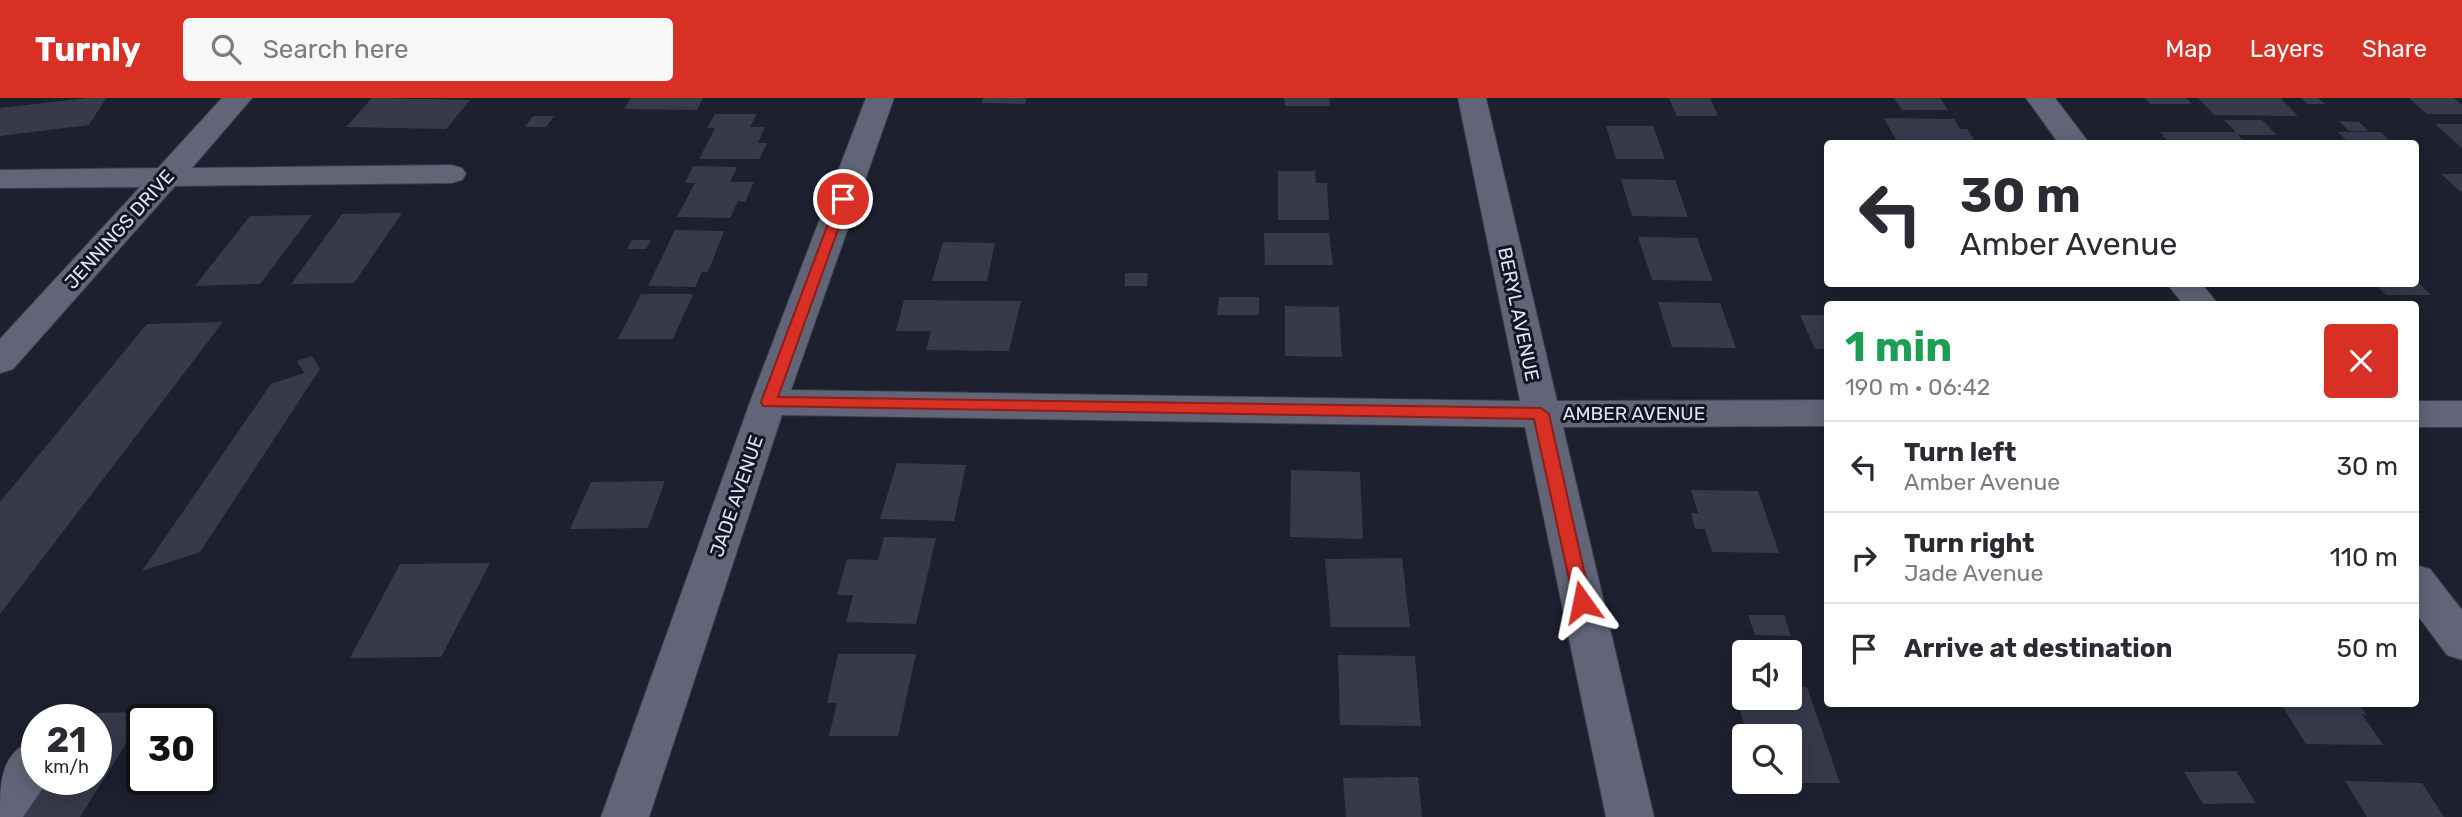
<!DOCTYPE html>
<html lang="en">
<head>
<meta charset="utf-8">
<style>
	:root { --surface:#fff; --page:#f7f7f7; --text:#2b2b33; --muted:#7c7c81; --line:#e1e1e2; --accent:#d93025 }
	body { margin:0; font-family:Rubik,sans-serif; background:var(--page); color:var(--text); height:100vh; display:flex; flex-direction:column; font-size:26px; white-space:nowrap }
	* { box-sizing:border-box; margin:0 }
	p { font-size:23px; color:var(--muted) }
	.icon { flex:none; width:38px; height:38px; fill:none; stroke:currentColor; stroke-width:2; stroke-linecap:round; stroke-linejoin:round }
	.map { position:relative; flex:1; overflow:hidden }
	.side { position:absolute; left:1824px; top:203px; width:595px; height:406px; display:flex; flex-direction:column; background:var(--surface); border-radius:7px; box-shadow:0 4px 18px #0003 }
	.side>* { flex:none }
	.guide { position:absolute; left:1824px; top:42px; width:595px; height:147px; border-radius:7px; box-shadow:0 4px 18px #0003; background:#fff; color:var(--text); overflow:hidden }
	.fabs { position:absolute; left:1732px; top:542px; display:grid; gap:14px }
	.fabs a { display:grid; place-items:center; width:70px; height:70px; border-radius:7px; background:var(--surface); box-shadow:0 4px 18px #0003; font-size:35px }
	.speed { position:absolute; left:21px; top:606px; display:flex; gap:14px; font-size:35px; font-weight:700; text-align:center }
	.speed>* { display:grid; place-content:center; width:91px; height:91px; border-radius:50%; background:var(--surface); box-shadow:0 4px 18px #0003; line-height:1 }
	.speed small { font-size:18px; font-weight:400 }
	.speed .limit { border:4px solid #111; border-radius:10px; background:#fff; color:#111 }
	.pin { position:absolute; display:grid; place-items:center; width:60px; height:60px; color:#fff; margin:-30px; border:4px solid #fff; border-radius:50%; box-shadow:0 2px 7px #0007 }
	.me { position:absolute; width:77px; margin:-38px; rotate:348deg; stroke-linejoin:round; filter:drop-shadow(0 0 5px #0008) }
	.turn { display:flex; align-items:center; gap:24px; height:147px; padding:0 21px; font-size:32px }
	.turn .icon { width:91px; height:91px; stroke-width:2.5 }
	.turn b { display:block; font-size:49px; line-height:60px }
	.round { display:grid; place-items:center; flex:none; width:74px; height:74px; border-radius:7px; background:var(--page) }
	.summary { display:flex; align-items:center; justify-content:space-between; height:119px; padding:0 21px }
	h1 { font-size:42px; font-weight:700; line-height:52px; color:#1e9e55 }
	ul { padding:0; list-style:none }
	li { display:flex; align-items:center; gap:21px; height:91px; padding:0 21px; border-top:2px solid var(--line) }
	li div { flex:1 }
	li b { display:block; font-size:26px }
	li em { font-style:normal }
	header { display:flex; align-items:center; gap:42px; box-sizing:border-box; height:98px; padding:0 35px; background:var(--accent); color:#fff }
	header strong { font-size:33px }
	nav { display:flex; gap:38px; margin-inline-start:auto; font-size:24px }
	.search { width:490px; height:63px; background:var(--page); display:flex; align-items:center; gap:18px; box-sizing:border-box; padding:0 24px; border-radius:7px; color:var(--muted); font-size:26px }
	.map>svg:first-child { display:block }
	.building { fill:#373a4b }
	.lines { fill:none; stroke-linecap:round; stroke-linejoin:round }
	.minor-casing { stroke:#3b3d4b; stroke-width:2 }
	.minor { fill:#616577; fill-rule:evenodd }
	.route { fill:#d93025; stroke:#8d1f18; stroke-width:2 }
	.labels { text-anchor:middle; stroke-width:6; stroke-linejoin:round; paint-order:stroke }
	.street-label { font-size:19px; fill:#e1e3ee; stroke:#141625 }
</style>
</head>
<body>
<header>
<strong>Turnly</strong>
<div class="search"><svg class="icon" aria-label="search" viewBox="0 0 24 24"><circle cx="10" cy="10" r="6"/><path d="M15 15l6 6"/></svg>Search here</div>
<nav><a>Map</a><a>Layers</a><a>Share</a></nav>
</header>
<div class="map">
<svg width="2462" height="719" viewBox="0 0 2462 719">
	<rect width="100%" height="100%" fill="#1d202f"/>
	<!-- building -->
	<g class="building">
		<polygon points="88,0 106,0 89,27 0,38 0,10"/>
		<polygon points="372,0 376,0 470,2 446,31 346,29"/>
		<polygon points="631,0 703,0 697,12 624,11"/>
		<polygon points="983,0 1027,0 1025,6 982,5"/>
		<polygon points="1284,0 1329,0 1330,8 1285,8"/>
		<polygon points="1669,0 1710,0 1718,18 1677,18"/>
		<polygon points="1894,0 1940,0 1948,12 1902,12"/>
		<polygon points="2145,0 2186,0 2192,6 2150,6"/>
		<polygon points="2198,0 2280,0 2298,18 2214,17"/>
		<polygon points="2301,0 2318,0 2325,6 2307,6"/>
		<polygon points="2409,0 2454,0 2462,7 2462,16 2427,16"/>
		<polygon points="715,16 757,16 750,29 765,29 758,45 767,45 759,61 699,61 715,30 707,30"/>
		<polygon points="533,18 554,18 546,29 525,29"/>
		<polygon points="1884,20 1954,21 1960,31 1967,31 1977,46 1898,46"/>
		<polygon points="2224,22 2262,22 2277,37 2238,37 2246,46 2170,46 2160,34 2236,34"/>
		<polygon points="2339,23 2359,24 2369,33 2349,33"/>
		<polygon points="2435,26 2462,26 2462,50"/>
		<polygon points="1606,28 1653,28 1665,61 1616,61"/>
		<polygon points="2338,34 2381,34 2393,46 2350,46"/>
		<polygon points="693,68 737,69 730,84 754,84 745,104 738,103 730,120 677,119 695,85 685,85"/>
		<polygon points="1278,73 1315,73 1316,85 1327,85 1329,122 1278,122"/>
		<polygon points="2441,76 2462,76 2462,95"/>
		<polygon points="1621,81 1675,82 1688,119 1632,118"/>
		<polygon points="402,115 354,185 291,186 342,116"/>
		<polygon points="312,117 260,186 195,188 250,118"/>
		<polygon points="675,132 724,133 708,174 702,174 695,189 648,188"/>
		<polygon points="1264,135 1329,135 1333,167 1265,167"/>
		<polygon points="1638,139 1697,140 1713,183 1652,182"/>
		<polygon points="632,142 651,142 646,151 627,151"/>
		<polygon points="943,144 995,145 987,183 932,183"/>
		<polygon points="1125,175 1148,175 1147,188 1125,188"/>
		<polygon points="2415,181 2431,197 2386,197 2375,186 2415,186"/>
		<polygon points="641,196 693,196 673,241 618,241"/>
		<polygon points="1219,199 1259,199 1259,217 1217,217"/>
		<polygon points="904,202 1021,203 1009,253 926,252 931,233 896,233"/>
		<polygon points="1658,204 1720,205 1736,250 1672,249"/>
		<polygon points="1285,208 1339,209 1342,259 1285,258"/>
		<polygon points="1800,217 1827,217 1827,251 1815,251"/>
		<polygon points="223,224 0,516 0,404 147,226"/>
		<polygon points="312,258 320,271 200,454 142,473 271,286 304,275 297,263"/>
		<polygon points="897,365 966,367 954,423 880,421"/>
		<polygon points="1291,372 1360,374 1363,441 1290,439"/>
		<polygon points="665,383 648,430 570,431 591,384"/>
		<polygon points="1691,392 1758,393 1779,455 1712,454 1705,431 1695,431 1691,415 1698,415"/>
		<polygon points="884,439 936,440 916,526 846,524 853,497 837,497 847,461 878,462"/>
		<polygon points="1402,460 1410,529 1331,529 1325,461"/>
		<polygon points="490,465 441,559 350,560 400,466"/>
		<polygon points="1748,517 1784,517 1791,538 1755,537"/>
		<polygon points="838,556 916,556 898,638 829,638 837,605 827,605"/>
		<polygon points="1338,557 1415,558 1421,628 1340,627"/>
		<polygon points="1790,589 1807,589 1840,685 1790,685 1790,639 1748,639 1733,590 1745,590 1745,600 1790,600"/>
		<polygon points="2281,606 2359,606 2367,617 2362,616 2383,647 2306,646"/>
		<polygon points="146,614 80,719 18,719 44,681 96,681 96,621 83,621 87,615"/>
		<polygon points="2236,673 2256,705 2203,706 2184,674"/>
		<polygon points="1418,679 1422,719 1346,719 1343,680"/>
		<polygon points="2345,683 2422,685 2444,719 2367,719"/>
	</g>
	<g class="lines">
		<defs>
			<g id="minor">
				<polygon points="222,0 252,0 192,70 451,67 462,70 466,76 462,82 451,85 175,88 13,271 0,275 0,241 140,89 0,90 0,72 158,70"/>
				<polygon points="866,0 894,0 791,292 1520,303 1458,0 1486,0 1557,303 1827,302 1827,328 1563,329 1654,719 1606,719 1525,329 782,317 649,719 601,719 750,304"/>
				<polygon points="2026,0 2055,0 2090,46 2059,46"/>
				<polygon points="2167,186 2202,186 2218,206 2183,206"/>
				<rect x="2415" y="303" width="47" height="26"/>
				<polygon points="2415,467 2430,471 2462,512 2462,562 2447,557 2415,514"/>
				<path d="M 37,640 L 37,681 L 49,681 L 23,719 L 0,719 C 0,683 0,654 37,640 Z"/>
			</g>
		</defs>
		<!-- minor casing -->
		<use href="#minor" class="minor-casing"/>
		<!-- minor -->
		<use href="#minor" class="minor"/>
	</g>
	<!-- route -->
	<polygon class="route" points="838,99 849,101 778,299 1541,310 1549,316 1591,504 1589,509 1576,509 1574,504 1534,321 763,308 761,304"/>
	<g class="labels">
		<!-- street labels -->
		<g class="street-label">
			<text transform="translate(119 131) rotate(-48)" y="7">JENNINGS DRIVE</text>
			<text transform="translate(1519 216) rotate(78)" y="7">BERYL AVENUE</text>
			<text x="1634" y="322">AMBER AVENUE</text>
			<text transform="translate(736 398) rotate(-71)" y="7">JADE AVENUE</text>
		</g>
	</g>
</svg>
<div class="fabs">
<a><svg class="icon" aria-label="sound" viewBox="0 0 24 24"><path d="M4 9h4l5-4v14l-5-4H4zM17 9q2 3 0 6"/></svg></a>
<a><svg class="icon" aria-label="search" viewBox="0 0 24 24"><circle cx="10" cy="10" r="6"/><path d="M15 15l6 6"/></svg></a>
</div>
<div class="speed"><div>21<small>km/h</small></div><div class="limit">30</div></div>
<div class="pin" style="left:843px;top:101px;background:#d93025"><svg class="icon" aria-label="arrive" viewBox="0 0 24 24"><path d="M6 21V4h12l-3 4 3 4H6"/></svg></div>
<svg class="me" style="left:1582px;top:504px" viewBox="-20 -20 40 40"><path d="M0-17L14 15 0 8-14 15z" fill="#d93025" stroke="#fff" stroke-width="4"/></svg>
<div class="guide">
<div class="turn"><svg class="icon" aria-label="left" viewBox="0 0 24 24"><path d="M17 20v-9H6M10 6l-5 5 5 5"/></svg><div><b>30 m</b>Amber Avenue</div></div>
</div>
<section class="side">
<div class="summary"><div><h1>1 min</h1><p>190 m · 06:42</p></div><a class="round" style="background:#d93025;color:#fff"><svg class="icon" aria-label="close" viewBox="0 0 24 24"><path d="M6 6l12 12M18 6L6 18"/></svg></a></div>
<ul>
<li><svg class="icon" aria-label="left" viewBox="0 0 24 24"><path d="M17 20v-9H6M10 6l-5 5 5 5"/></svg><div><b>Turn left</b><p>Amber Avenue</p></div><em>30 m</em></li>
<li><svg class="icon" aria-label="right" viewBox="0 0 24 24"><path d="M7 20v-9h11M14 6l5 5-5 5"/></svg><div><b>Turn right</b><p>Jade Avenue</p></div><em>110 m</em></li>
<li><svg class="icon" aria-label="arrive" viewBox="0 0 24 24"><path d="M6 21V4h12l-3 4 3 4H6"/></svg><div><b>Arrive at destination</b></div><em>50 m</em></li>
</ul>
</section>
</div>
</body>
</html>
